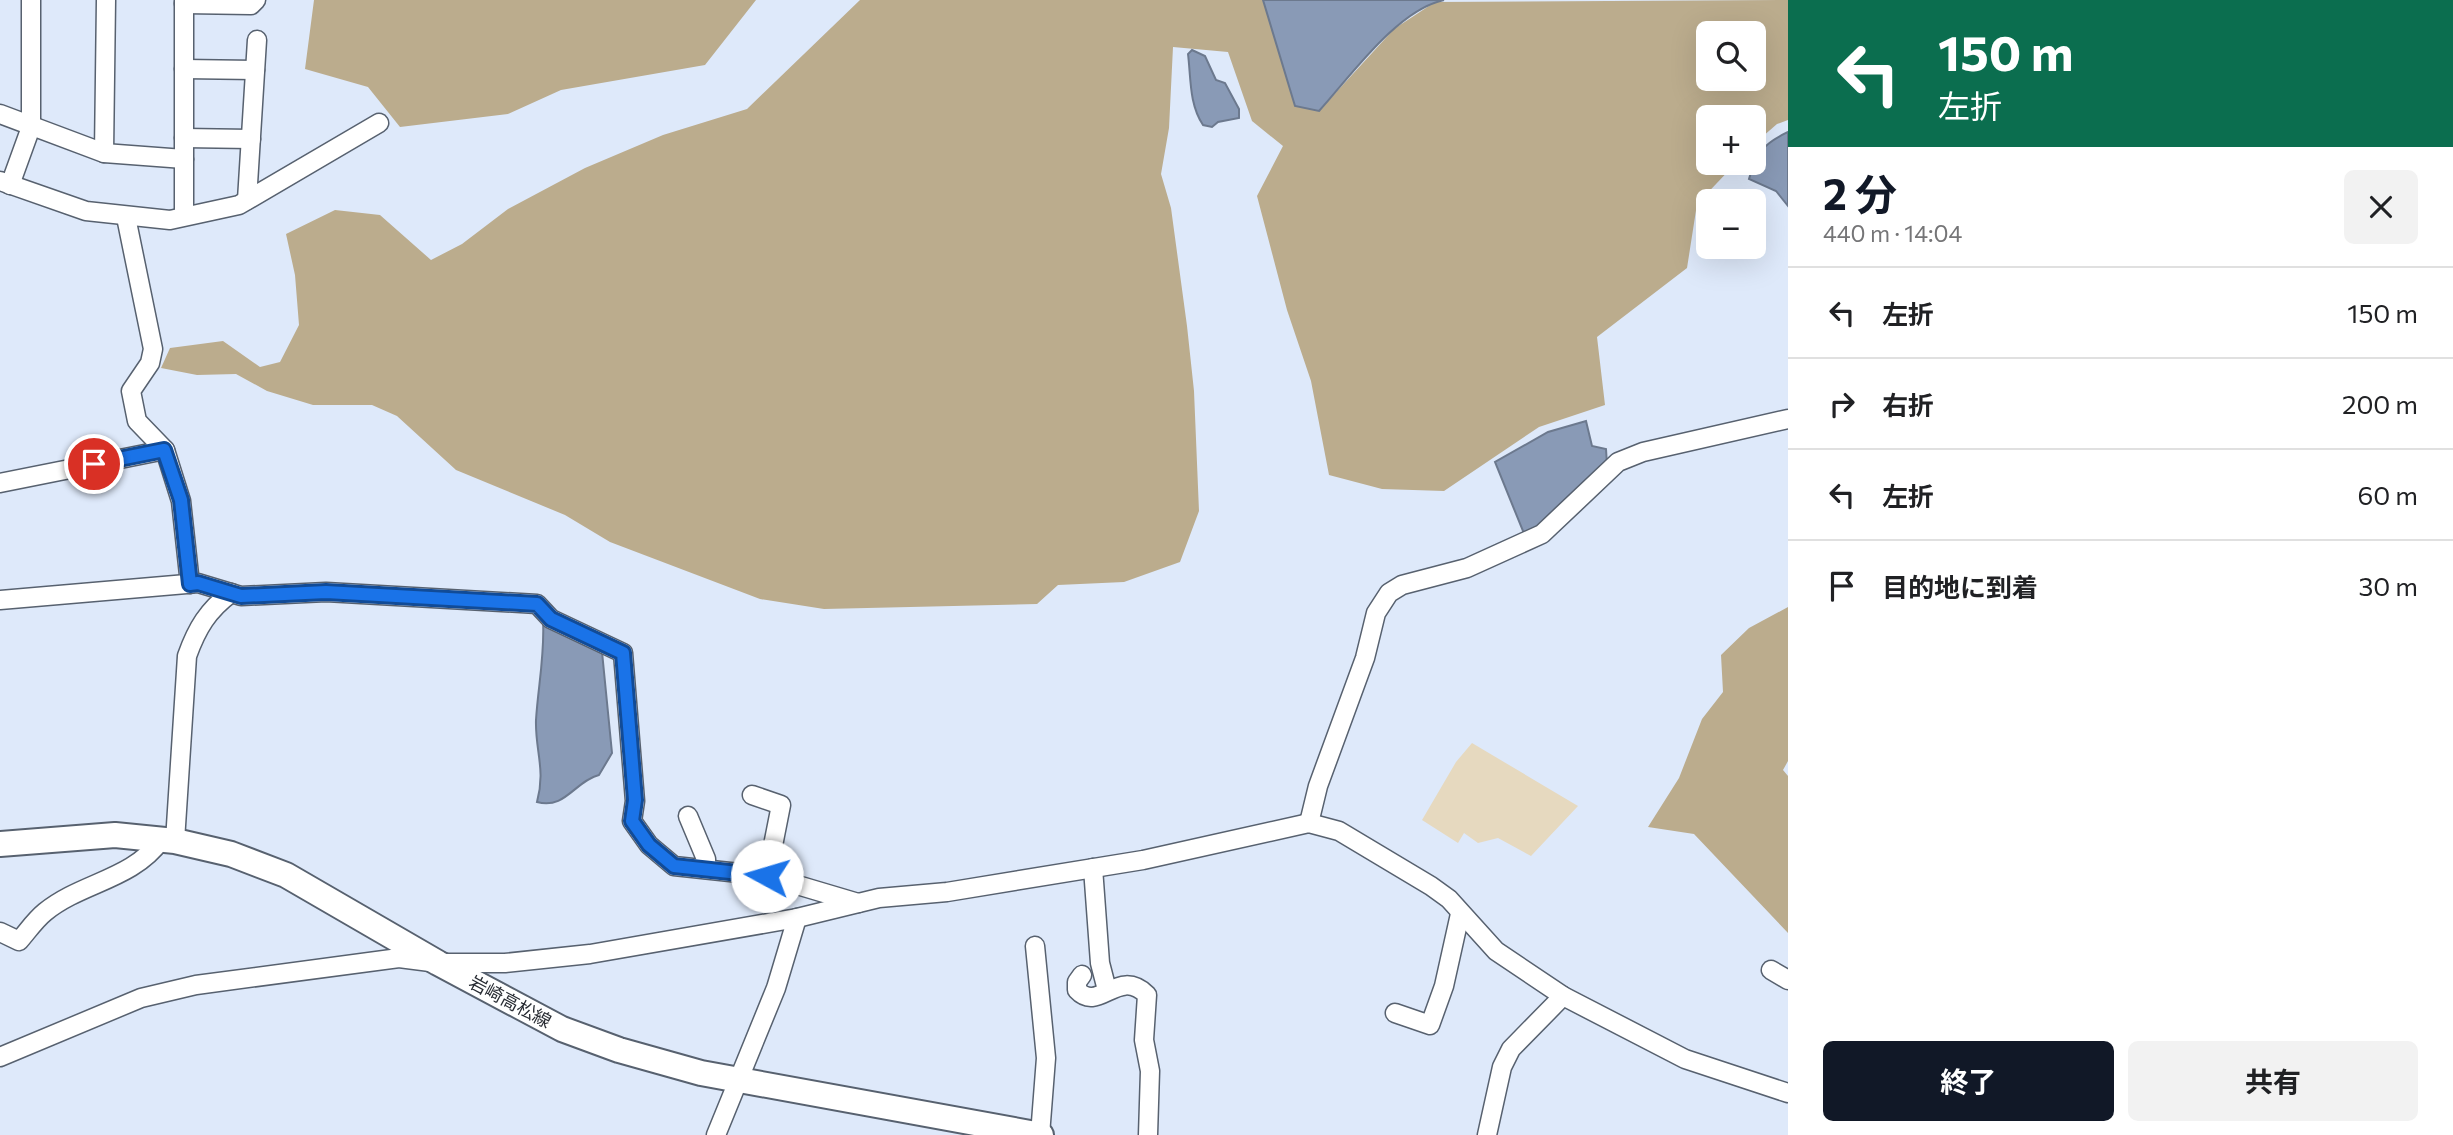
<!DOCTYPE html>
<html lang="ja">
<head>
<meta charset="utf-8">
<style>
	:root { --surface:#fff; --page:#f2f2f2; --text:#202124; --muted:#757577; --line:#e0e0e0; --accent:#111827 }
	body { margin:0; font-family:Commissioner,"Noto Sans JP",sans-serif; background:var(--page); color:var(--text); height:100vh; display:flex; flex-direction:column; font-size:26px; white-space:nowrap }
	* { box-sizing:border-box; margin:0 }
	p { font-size:23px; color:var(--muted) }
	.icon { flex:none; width:38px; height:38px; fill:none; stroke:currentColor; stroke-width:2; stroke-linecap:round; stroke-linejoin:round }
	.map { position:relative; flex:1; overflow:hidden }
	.panel { display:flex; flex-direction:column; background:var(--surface); width:665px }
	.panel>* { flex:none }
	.banner { background:#0b6e4f; color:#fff; overflow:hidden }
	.tools { position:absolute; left:1696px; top:21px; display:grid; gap:14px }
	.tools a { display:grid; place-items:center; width:70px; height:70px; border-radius:10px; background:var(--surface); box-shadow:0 7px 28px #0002; font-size:35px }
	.pin { position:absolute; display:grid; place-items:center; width:60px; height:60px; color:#fff; margin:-30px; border:4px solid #fff; border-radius:50%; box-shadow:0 2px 7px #0007 }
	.me { position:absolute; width:77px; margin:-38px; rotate:276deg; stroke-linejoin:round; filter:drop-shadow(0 0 5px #0008) }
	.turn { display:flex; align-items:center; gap:24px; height:147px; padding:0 35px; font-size:32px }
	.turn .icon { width:91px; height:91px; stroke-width:2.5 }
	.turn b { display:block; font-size:49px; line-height:60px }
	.round { display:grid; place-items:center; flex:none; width:74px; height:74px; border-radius:10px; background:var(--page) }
	.summary { display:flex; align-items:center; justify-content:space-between; height:119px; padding:0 35px }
	h1 { font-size:42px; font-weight:700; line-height:52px; color:var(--accent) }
	.primary-button { display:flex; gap:14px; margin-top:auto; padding:14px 35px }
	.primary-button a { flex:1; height:80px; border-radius:10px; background:var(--accent); color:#fff; font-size:28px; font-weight:700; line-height:80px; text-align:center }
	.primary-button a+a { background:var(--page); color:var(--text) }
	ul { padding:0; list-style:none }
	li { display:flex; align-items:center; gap:21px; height:91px; padding:0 35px; border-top:2px solid var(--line) }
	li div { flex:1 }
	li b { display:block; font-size:26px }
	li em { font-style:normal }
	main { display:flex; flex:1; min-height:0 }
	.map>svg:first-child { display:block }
	.green { fill:#e6d9bf }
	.forest { fill:#bbac8d; fill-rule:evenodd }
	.water { fill:#899ab6; stroke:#6c798e; stroke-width:2 }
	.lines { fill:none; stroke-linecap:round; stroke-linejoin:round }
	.street-casing { stroke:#57616f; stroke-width:21 }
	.secondary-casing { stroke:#57616f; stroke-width:28 }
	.street { stroke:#fff; stroke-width:18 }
	.secondary { stroke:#fff; stroke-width:24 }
	.route-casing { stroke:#114b97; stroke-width:18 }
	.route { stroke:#1a73e8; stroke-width:12 }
	.labels { text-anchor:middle; stroke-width:6; stroke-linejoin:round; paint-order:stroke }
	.street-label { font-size:18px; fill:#272b32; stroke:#fff }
</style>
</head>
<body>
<main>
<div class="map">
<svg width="1788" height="1135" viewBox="0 0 1788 1135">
	<rect width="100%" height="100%" fill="#dee9fa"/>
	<!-- green -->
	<polygon class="green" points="1472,743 1578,806 1531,856 1498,838 1478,843 1464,833 1458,843 1422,820 1456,762"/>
	<!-- forest -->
	<g class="forest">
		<polygon points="314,0 756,0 705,65 561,90 508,114 400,127 368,87 305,69"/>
		<path d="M 860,0 L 1263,0 L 1295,106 L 1319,111 L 1394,29 L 1435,2 L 1788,0 L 1788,120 L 1777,124 L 1754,144 L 1754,117 L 1708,117 L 1708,163 L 1736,163 L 1697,204 L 1687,268 L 1597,337 L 1605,405 L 1539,427 L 1444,491 L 1382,489 L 1329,475 L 1311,381 L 1287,310 L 1257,196 L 1283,146 L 1252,121 L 1228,52 L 1173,47 L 1169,128 L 1161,174 L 1171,208 L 1187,326 L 1194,391 L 1199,511 L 1180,562 L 1124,582 L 1058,585 L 1037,604 L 824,609 L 760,599 L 610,542 L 565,515 L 456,470 L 397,416 L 372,405 L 313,405 L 267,391 L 236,374 L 197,375 L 161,368 L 170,348 L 223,341 L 260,367 L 280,362 L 299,325 L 295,275 L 286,234 L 335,210 L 380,215 L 431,260 L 462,244 L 508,209 L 585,168 L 663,135 L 747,109 ZM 1708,33 L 1754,33 L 1754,79 L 1708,79 Z"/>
		<polygon points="1788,607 1788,761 1783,770 1788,776 1788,933 1694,834 1648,827 1679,778 1702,719 1723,692 1721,655 1749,628"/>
	</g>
	<!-- water -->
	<g class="water">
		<path d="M 1263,0 L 1444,0 C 1397,10 1350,77 1319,111 L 1295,106 Z"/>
		<path d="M 1192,50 L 1205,56 L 1216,80 L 1225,83 L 1239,109 L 1239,118 L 1218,122 L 1212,127 L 1203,125 C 1189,104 1191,78 1188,54 Z"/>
		<path d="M 1788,132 L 1788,206 L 1776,191 L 1749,179 C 1756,153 1763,144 1788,132 Z"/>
		<polygon points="1586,421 1592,446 1606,449 1607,465 1545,527 1525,536 1495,462 1548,432"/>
		<path d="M 543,621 L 602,652 L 612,753 L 599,775 C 575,781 565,810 537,802 C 546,769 535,751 536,720 C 538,687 545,654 543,621 Z"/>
	</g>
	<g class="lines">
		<defs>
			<g id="street">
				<polyline points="184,0 184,216"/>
				<polyline points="184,4 251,5 256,0"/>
				<polyline points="184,69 255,70"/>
				<polyline points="0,114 104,153 184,159"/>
				<polyline points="184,138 251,139"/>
				<polyline points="104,153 106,0"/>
				<polyline points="0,181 86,211 170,220 239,205 379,123"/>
				<polyline points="10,185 31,127 31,0"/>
				<polyline points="247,200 257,40"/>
				<polyline points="126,217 153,349 150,363 131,391 137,421 165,450 181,501 190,584"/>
				<polyline points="0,483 165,450"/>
				<polyline points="0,600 198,583 241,596 326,592 537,604 551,619 623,653 635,801 632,821 649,845 674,866 767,876 858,903"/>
				<polyline points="752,795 781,805 767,876"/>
				<polyline points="688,816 706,859 706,869"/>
				<polyline points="1309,823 1318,786 1365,658 1376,613 1389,593 1402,585 1467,568 1542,534 1618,462 1643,452 1788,419"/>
				<path d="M 175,841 L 187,656 C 197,628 208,610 231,593"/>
				<polyline points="1093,868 1100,963 1107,990"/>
				<path d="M 0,932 L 19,941 C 27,932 35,920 45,912 C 82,882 132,880 161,840"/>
				<polyline points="1035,946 1046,1058 1040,1135"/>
				<polyline points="1771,970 1788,980"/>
				<path d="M 1082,975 L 1077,982 L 1077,990 C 1099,1014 1118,966 1147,995 L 1144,1040 L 1150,1071 L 1148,1135"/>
				<polyline points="1395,1013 1430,1025 1444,986 1460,914"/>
				<polyline points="0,1057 141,998 196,985 399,958 438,963 505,963 590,954 797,918 879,898 947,892 1143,860 1309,823 1339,831 1431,886 1449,899 1496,951 1563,996 1685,1059 1788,1093"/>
				<polyline points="716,1135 776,988 797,918"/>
				<polyline points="1487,1135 1502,1067 1511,1049 1563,996"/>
			</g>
			<polyline id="secondary" points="0,844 115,835 175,841 231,854 286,875 438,963 562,1029 619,1050 701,1073 1041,1135"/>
		</defs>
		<!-- street casing -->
		<use href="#street" class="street-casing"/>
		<!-- secondary casing -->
		<use href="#secondary" class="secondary-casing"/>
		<!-- street -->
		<use href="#street" class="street"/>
		<!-- secondary -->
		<use href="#secondary" class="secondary"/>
	</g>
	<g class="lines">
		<defs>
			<polyline id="route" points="94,464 164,450 181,500 190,584 198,583 241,596 326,592 537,604 551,619 623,653 635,800 632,821 649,845 674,866 767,876"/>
		</defs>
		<!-- route casing -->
		<use href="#route" class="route-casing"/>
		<!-- route -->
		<use href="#route" class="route"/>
	</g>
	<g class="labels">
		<!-- street labels -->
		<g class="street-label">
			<text transform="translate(510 1002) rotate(28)" y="6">岩崎高松線</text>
		</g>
	</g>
</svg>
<div class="tools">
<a><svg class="icon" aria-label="search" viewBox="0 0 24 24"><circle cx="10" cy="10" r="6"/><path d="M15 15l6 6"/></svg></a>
<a>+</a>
<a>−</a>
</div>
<div class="pin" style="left:94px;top:464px;background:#d93025"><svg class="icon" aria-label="arrive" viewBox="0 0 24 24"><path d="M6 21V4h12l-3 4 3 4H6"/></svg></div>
<svg class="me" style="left:767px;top:876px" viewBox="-20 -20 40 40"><circle r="19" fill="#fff"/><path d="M0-13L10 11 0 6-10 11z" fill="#1a73e8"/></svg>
</div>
<section class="panel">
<div class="banner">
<div class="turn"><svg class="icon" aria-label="left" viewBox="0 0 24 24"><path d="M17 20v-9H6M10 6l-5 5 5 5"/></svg><div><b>150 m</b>左折</div></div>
</div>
<div class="summary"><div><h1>2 分</h1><p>440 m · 14:04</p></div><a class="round"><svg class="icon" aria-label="close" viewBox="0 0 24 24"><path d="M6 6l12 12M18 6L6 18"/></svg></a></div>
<ul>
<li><svg class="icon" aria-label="left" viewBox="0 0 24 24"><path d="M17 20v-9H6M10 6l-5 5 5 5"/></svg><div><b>左折</b></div><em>150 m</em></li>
<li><svg class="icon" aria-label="right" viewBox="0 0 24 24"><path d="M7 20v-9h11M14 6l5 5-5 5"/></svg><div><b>右折</b></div><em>200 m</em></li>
<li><svg class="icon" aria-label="left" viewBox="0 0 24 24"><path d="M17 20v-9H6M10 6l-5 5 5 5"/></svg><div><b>左折</b></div><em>60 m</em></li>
<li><svg class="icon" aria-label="arrive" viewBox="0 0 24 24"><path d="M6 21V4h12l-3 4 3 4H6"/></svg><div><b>目的地に到着</b></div><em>30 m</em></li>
</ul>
<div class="primary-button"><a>終了</a><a>共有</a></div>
</section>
</main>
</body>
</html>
